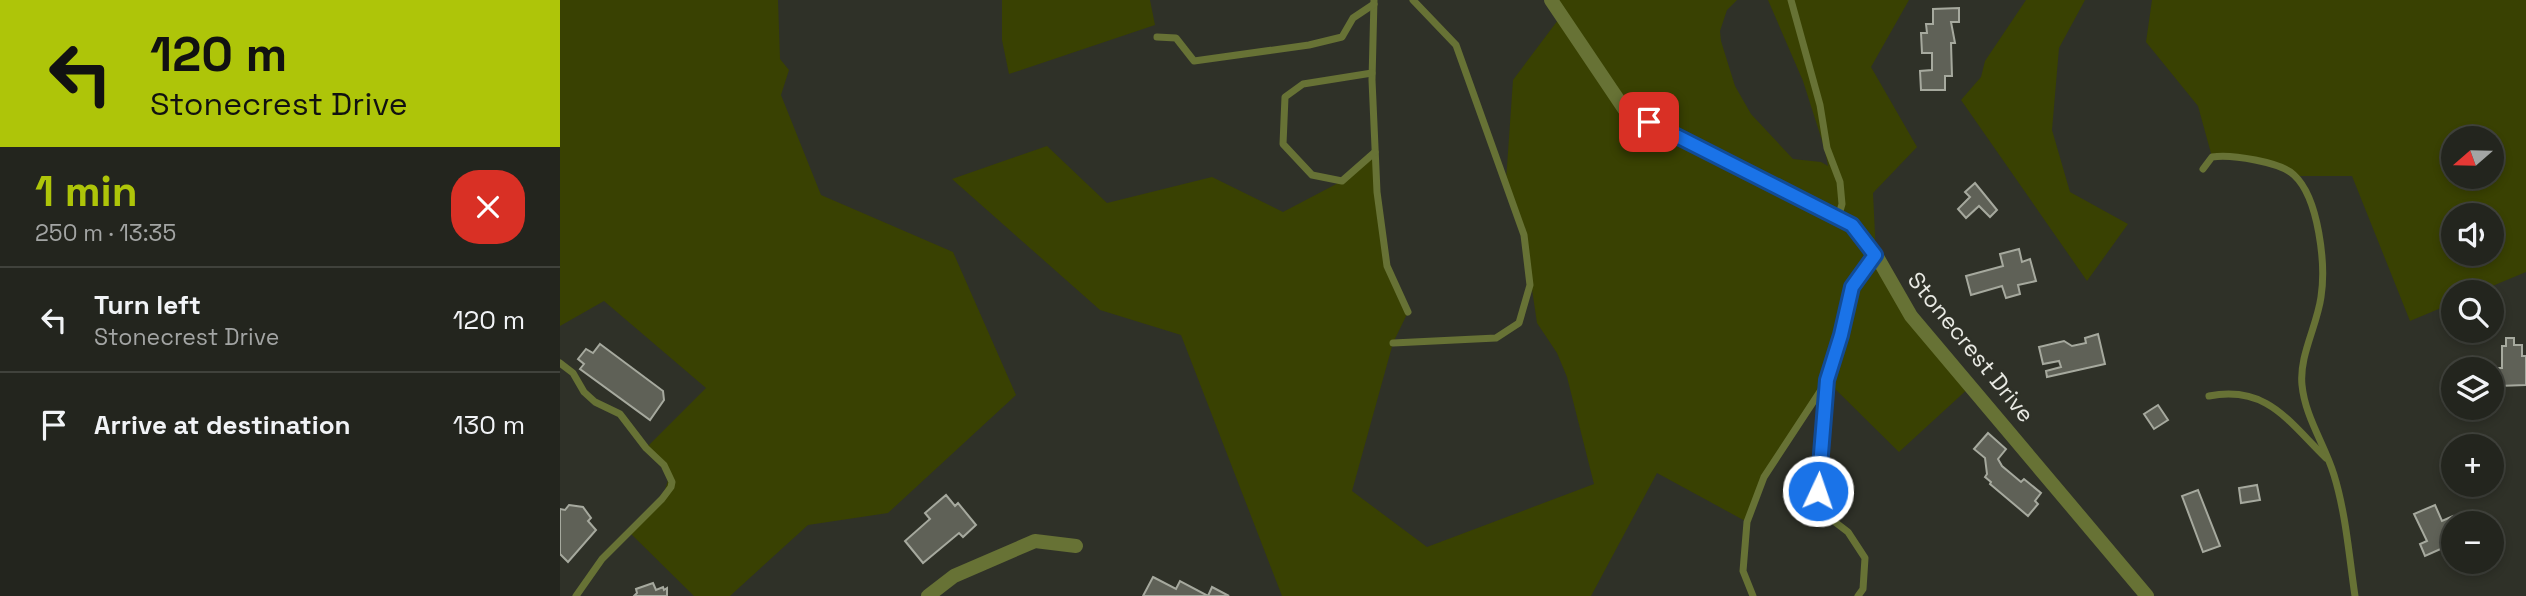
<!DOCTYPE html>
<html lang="en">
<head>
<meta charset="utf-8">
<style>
	:root { --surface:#23251e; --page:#2f312b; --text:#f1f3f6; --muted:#a3a5a4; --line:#40423c; --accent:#aec509 }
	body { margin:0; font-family:"Space Grotesk",sans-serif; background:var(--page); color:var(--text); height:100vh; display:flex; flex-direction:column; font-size:26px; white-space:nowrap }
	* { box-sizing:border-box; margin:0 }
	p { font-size:23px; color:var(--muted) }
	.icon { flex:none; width:38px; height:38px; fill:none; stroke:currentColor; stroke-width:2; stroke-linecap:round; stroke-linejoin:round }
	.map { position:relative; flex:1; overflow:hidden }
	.drawer { display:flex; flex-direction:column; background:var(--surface); width:560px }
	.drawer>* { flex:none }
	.banner { background:#aec509; color:#111; overflow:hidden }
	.needle { width:46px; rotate:250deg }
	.fabs { position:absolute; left:1881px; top:126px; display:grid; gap:14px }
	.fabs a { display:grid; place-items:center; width:63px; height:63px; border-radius:50%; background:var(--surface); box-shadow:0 4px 10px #0003,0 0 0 2px var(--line); font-size:35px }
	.pin { position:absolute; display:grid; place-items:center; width:60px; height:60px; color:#fff; margin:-30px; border-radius:14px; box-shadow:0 4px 10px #0006 }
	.me { position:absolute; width:77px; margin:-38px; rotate:3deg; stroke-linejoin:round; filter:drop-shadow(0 0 5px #0008) }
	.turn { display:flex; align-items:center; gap:24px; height:147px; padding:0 35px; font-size:32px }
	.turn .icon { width:91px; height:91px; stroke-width:2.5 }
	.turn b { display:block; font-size:49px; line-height:60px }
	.round { display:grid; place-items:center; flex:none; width:74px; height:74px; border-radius:28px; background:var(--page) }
	.head { display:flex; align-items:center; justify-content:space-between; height:119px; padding:0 35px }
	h1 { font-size:42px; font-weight:600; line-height:52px; color:var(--accent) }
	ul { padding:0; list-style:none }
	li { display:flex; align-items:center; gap:21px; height:105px; padding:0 35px; border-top:2px solid var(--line) }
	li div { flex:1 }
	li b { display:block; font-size:26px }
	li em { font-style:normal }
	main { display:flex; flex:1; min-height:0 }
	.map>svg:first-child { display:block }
	.green { fill:#394102; fill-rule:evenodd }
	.building { fill:#5f6157; stroke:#a6a99e; stroke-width:2 }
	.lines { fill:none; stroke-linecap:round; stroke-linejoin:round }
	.service { stroke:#677235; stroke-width:7 }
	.minor { stroke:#677235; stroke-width:14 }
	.route-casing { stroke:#114b97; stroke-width:18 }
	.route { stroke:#1a73e8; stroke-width:12 }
	.labels { text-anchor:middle; stroke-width:5; stroke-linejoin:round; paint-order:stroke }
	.street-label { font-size:23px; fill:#e9eae4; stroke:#2f3128 }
</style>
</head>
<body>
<main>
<section class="drawer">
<div class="banner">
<div class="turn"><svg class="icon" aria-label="left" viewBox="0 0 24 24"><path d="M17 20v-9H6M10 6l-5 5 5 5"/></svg><div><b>120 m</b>Stonecrest Drive</div></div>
</div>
<div class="head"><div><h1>1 min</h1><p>250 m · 13:35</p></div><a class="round" style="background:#d93025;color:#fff"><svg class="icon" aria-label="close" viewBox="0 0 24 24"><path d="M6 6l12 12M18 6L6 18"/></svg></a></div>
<ul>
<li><svg class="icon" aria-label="left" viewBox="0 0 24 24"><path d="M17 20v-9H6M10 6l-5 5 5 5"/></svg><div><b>Turn left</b><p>Stonecrest Drive</p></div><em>120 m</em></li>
<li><svg class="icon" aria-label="arrive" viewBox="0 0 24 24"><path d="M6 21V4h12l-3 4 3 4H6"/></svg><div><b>Arrive at destination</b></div><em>130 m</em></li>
</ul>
</section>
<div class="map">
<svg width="1966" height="596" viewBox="0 0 1966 596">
	<rect width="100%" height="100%" fill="#2f3128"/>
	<!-- green -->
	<g class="green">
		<polygon points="0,0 218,0 220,59 229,70 221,95 261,195 393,252 456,395 328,513 248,525 170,596 134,596 68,531 102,499 110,474 86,448 146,388 44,301 0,326"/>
		<polygon points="442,0 590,0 595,25 449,74 442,40"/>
		<polygon points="991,0 1177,0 1167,10 1160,31 1161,41 1175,86 1191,114 1233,159 1261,162 1268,166 1265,150 1243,81 1208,0 1349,0 1311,67 1357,147 1313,193 1316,255 1331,286 1411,386 1339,452 1267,381 1204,477 1187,522 1097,473 1031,596 722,596 621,335 540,310 392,179 487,146 547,203 652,177 723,212 782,181 815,152 827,266 848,312 833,343 792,491 867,547 1034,484 1007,377 997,353 977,323 964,235 946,181 953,80 1001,16"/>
		<polygon points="1466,0 1525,0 1499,48 1492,130 1510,192 1568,224 1527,281 1401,100 1421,77 1425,61"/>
		<path d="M 1592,0 L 1966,0 L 1966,272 L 1918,292 L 1894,292 L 1893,303 L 1850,321 L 1792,176 L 1736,176 L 1708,164 L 1652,157 L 1638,106 L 1586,42 ZM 1894,138 L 1932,138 L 1932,177 L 1894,177 ZM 1894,215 L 1932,215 L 1932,254 L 1894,254 Z"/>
	</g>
	<!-- building -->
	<g class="building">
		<polygon points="1399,8 1399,22 1391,22 1395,43 1391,43 1392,76 1385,76 1385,90 1361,90 1360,71 1372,70 1372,53 1362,53 1361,33 1367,33 1366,24 1373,24 1373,9"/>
		<polygon points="1415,183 1437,210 1430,217 1419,206 1406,218 1398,209 1410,197 1405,192"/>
		<polygon points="1459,249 1462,262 1470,259 1476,281 1458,285 1460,294 1446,298 1442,286 1411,295 1406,276 1443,266 1440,254"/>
		<polygon points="1538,334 1545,364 1487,377 1486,371 1501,367 1499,361 1483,364 1479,347 1504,341 1512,346 1526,343 1525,338"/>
		<polygon points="1946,338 1954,338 1954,345 1962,345 1962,356 1966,356 1966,385 1938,386 1938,368 1942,368 1942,346 1946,346"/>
		<polygon points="40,344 103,391 104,400 90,420 20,369 24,364 18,359 26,349 33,353"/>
		<polygon points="1598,405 1608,420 1594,429 1584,414"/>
		<polygon points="1428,433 1446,449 1438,459 1442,466 1461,482 1464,479 1481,493 1475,501 1478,504 1468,516 1430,484 1431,482 1425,477 1427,474 1425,458 1414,449"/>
		<polygon points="1697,485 1700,500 1681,503 1679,488"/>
		<polygon points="1638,490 1660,546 1643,552 1622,496"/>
		<polygon points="386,495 395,506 398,503 416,525 403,537 399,533 363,563 345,541 370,519 365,513"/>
		<polygon points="9,505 23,507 31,518 28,521 36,530 8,562 0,554 0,509 5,510"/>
		<polygon points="1875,505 1882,521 1893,516 1897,523 1894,523 1894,543 1865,556 1860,544 1867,541 1854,514"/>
		<polygon points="593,577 616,589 620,581 648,596 652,587 669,596 583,596"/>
		<polygon points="93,583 96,590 103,587 104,590 107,588 107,596 74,596 77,593 76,589"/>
	</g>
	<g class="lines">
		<!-- service -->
		<g class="service">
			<polyline points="814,0 812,80 817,192 827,266 848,312"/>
			<polyline points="1231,0 1260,105 1267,148 1280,182 1282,204 1278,218"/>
			<polyline points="597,37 616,38 634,61 749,45 782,37 793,18 814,4"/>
			<polyline points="812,73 743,84 725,97 723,144 752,175 782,181 815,152"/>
			<path d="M 1643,169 L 1652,157 C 1671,154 1721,162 1734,175 C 1759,198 1766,265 1761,297 C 1757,326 1739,356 1742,385 C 1745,417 1765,445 1774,475 C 1786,514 1789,556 1795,596"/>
			<polyline points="833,343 936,338 959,323 970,285 964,235 896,45 853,0"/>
			<polyline points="0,363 13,373 24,392 35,402 60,414 86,448 104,465 112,482 111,487 102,499 42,559 16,596"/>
			<path d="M 1649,396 C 1707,385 1728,421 1766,458"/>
			<polyline points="1193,596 1183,571 1187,522 1204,477 1265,384"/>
			<polyline points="1298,596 1303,589 1305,558 1288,532 1258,509 1258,472 1267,380 1281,335 1292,287 1315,255"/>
		</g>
		<!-- minor -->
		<g class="minor">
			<polyline points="991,0 1065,110 1292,225 1316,255 1351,316 1587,596"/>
			<polyline points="368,596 394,576 475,541 516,546"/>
		</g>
	</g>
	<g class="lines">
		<defs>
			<polyline id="route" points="1089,122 1292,225 1315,255 1292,287 1281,335 1267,380 1258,491"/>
		</defs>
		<!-- route casing -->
		<use href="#route" class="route-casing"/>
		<!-- route -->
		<use href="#route" class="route"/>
	</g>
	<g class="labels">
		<!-- street labels -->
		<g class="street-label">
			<text transform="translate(1411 347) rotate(51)" y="8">Stonecrest Drive</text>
		</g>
	</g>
</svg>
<div class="fabs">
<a><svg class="needle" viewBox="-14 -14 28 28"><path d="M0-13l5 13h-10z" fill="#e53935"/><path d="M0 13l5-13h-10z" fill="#a3a5a4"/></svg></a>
<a><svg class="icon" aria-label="sound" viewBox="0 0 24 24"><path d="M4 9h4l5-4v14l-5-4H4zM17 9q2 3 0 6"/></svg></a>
<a><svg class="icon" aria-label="search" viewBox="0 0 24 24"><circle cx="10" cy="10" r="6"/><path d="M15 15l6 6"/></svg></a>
<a><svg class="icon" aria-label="layers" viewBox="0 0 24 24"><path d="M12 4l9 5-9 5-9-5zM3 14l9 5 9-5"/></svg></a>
<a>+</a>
<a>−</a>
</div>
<div class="pin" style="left:1089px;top:122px;background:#d93025"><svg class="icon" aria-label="arrive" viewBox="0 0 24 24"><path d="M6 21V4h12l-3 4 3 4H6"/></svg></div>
<svg class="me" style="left:1258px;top:491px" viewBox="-20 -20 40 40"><circle r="17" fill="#1a73e8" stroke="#fff" stroke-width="3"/><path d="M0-11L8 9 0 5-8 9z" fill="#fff"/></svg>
</div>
</main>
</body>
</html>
